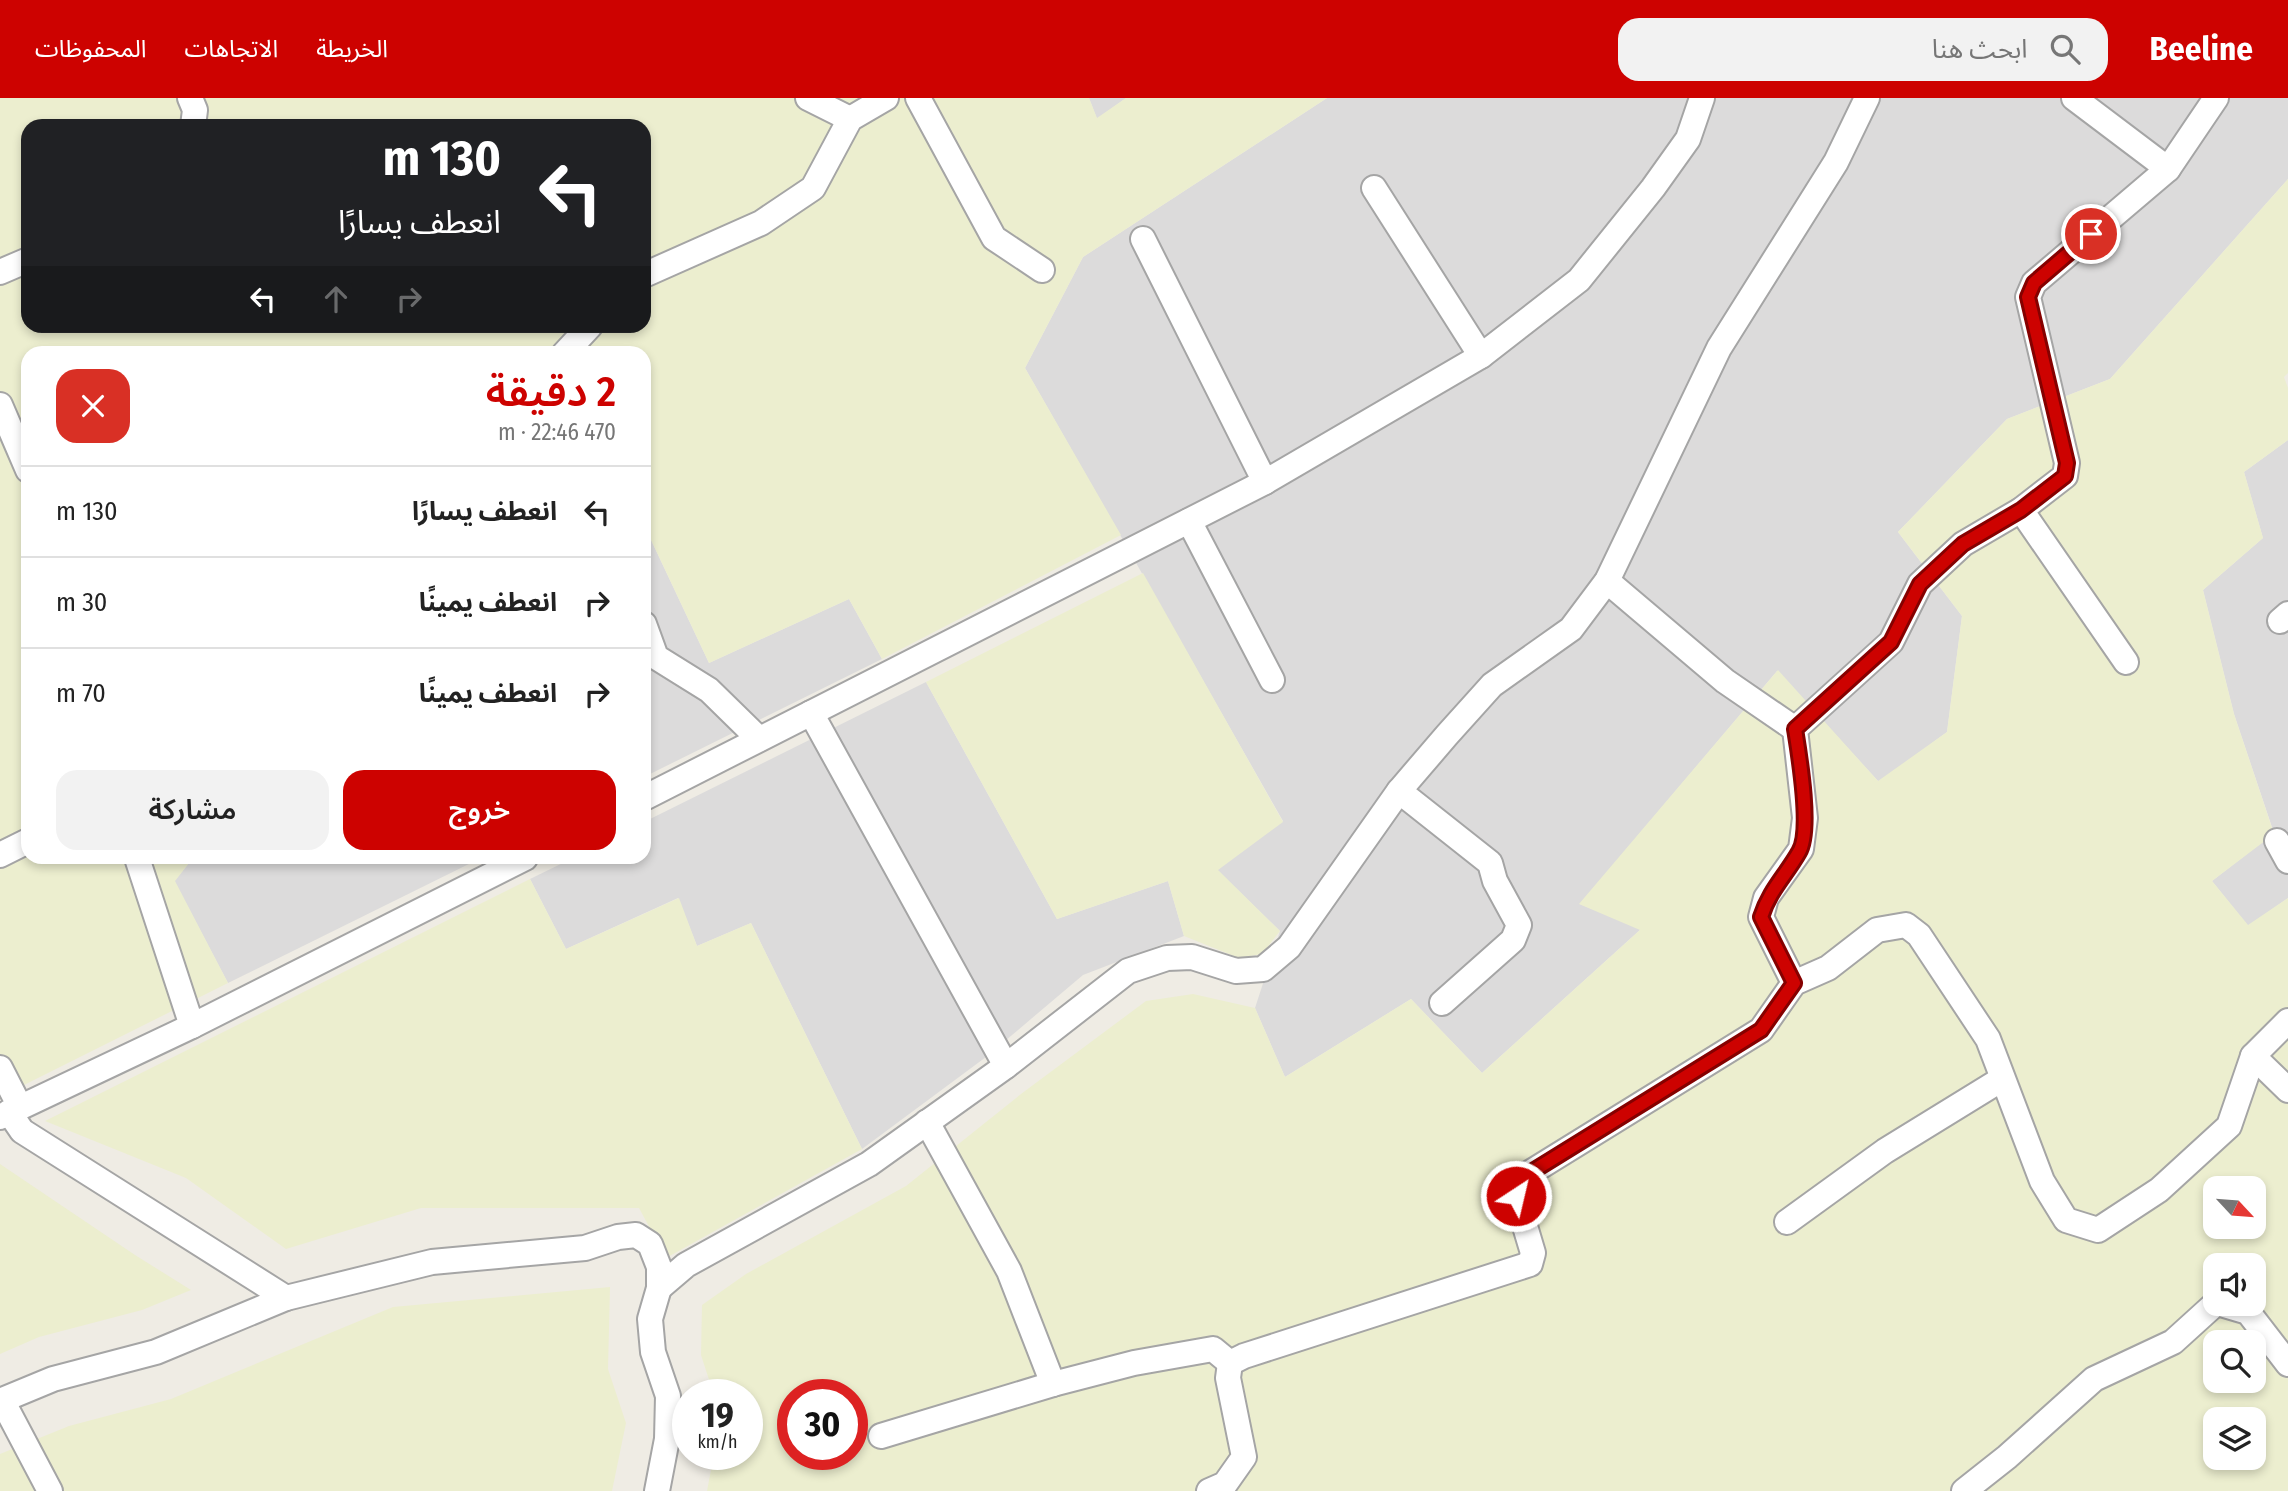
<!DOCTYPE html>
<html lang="ar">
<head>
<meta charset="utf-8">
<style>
	:root { --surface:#fff; --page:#f2f2f2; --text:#222; --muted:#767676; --line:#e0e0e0; --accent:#cd0200 }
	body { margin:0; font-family:"Fira Sans Condensed","Noto Sans Arabic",sans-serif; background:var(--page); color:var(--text); direction:rtl; height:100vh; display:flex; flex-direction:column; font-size:26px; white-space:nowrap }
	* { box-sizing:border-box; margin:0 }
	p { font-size:23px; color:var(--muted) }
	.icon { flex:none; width:38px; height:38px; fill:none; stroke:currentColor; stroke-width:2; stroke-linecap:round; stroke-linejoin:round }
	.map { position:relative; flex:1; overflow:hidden; direction:ltr }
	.sheet { position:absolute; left:21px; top:248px; width:630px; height:518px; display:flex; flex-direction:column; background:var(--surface); border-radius:21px; box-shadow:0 4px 10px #0003; direction:rtl }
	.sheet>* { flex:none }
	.hud { position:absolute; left:21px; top:21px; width:630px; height:214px; border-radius:21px; box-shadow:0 4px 10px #0003; direction:rtl; background:#202124; color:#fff; overflow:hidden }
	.needle { width:46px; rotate:116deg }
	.controls { position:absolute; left:2203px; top:1078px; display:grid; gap:14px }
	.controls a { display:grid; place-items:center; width:63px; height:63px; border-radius:14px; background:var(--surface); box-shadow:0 4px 10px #0003; font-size:35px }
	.speed { position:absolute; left:672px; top:1281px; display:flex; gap:14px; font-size:35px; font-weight:700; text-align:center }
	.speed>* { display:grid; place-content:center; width:91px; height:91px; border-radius:50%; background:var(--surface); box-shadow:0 4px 10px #0003; line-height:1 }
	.speed small { font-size:18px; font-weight:400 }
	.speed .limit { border:10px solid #d22; background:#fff; color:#111 }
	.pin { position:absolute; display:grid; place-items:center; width:60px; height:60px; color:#fff; margin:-30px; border:4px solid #fff; border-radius:50%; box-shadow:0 2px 7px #0007 }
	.me { position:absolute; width:77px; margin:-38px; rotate:35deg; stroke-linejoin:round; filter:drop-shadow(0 0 5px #0008) }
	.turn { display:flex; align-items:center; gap:24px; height:147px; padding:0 35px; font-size:32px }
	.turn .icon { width:91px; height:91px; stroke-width:2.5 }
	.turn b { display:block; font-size:49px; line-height:60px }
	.lanes { display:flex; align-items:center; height:66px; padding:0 35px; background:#0003; justify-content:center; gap:35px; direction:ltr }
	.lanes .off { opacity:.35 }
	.round { display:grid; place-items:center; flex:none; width:74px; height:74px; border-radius:21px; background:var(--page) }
	.head { display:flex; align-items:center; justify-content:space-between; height:119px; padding:0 35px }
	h1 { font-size:42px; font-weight:600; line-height:52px; color:var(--accent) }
	.button { display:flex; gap:14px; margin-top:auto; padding:14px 35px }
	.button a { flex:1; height:80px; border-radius:21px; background:var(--accent); color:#fff; font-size:28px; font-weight:600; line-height:80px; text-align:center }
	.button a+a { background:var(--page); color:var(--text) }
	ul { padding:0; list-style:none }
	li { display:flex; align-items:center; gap:21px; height:91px; padding:0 35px; border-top:2px solid var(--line) }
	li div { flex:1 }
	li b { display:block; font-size:26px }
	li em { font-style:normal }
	header { display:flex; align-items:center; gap:42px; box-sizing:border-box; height:98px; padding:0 35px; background:var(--accent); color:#fff }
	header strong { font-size:33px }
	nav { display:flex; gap:38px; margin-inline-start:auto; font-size:24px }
	.search { width:490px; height:63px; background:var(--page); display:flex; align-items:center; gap:18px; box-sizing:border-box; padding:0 24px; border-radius:21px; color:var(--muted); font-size:26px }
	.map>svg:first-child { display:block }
	.residential { fill:#dcdbdb }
	.farmland { fill:#eceecf; fill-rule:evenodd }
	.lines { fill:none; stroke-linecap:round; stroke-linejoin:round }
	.minor-casing { stroke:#a5a5a5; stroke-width:28 }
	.minor { stroke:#fff; stroke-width:24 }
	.route-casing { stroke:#850100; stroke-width:18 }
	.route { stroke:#cd0200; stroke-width:12 }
</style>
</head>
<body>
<header>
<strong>Beeline</strong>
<div class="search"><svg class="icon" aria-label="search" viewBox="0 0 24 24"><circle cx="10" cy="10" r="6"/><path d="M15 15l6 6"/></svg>ابحث هنا</div>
<nav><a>الخريطة</a><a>الاتجاهات</a><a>المحفوظات</a></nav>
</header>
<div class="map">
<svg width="2288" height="1393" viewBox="0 0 2288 1393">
	<rect width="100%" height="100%" fill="#efece4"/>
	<!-- residential -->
	<g class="residential">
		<polygon points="1089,0 1126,0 1097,21"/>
		<polygon points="1327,0 2288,0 2288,81 2110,281 2007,321 1898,434 1962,518 1947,634 1879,684 1777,573 1580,806 1641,831 1482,975 1411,901 1285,979 1255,910 1280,833 1217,772 1283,723 1025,270 1083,159"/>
		<polygon points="2288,342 2288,800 2248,828 2212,783 2274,735 2234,616 2203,492 2263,440 2244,374"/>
		<polygon points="644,427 709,565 849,501 882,561 644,679"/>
		<polygon points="926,584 1057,821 1168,783 1184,838 1083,877 986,959 862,1051 751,825 697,848 678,800 566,851 530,781 573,760 644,760 644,724"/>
		<polygon points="193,760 481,760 228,885 174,783"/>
	</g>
	<!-- farmland -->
	<g class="farmland">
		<path d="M 0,0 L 1089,0 L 1097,20 L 1126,0 L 1327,0 L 1083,159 L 1025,270 L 1121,437 L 882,561 L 849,501 L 709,565 L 644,427 L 644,256 L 28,256 L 28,760 L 193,760 L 175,783 L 228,885 L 0,999 ZM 28,28 L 644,28 L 644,228 L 28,228 Z"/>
		<path d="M 2288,81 L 2288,275 L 2284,279 L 2288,290 L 2288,342 L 2244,374 L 2263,440 L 2203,492 L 2234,616 L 2274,736 L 2212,783 L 2248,827 L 2288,800 L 2288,1393 L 707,1393 L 714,1356 L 747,1356 L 747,1297 L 714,1297 L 701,1257 L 702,1207 L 746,1176 L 906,1088 L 1021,996 L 1146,903 L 1193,896 L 1255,910 L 1285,979 L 1411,901 L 1482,975 L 1640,832 L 1579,806 L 1778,572 L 1878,683 L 1947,634 L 1962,518 L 1898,434 L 2007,321 L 2110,281 ZM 2216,1090 L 2254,1090 L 2254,1129 L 2216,1129 ZM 2216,1167 L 2254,1167 L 2254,1206 L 2216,1206 ZM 2216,1244 L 2254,1244 L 2254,1283 L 2216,1283 ZM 793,1297 L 852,1297 L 852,1356 L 793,1356 ZM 2216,1321 L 2254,1321 L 2254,1360 L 2216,1360 Z"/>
		<polygon points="1143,475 1283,724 1218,772 1280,833 1262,856 1239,860 1184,838 1168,783 1057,821 926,584"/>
		<polygon points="530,781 566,851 679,800 697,848 751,825 862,1051 666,1160 639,1110 421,1110 286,1151 186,1080 45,1023"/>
		<polygon points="0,1066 135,1157 191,1192 142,1212 39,1239 0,1256"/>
		<polygon points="610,1189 608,1271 626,1325 612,1393 0,1393 0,1356 69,1328 171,1301 393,1209"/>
	</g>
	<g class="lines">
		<defs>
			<g id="minor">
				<polyline points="190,0 195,12 193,28"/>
				<polyline points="808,0 850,21"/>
				<polyline points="918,0 994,140 1042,172"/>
				<polyline points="2074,0 2168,71"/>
				<polyline points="1374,90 1481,258"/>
				<polyline points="1143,141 1265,384"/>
				<polyline points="0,174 28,162"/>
				<polyline points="644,177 761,125 813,90 850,21 886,0"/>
				<polyline points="564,256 590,228"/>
				<polyline points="0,307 28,372"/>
				<polyline points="2021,412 2126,564"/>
				<polyline points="1189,423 1272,582"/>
				<polyline points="1607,483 1725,583 1795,631"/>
				<polyline points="2280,523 2288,516"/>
				<polyline points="644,526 656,559 709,592 759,641"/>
				<polyline points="811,615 1006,968"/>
				<polyline points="1399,693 1490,765 1495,783 1519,827 1513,842 1442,905"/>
				<polyline points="644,700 1265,384 1481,258 1579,182 1653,90 1688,41 1702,0"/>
				<polyline points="2277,743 2288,763"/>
				<polyline points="0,757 28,743"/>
				<polyline points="137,760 192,928"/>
				<polyline points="1794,885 1761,819 1766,800 1801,751 1805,720 1795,631 1891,544 1920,486 1963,446 2021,412 2065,378 2067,365 2028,199 2034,185 2168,71 2216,0"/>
				<polyline points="2253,958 2288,992"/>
				<polyline points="0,970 20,1009"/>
				<polyline points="9,1014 22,1033 286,1200 432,1164 585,1150 618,1139 636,1137 650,1146 659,1169 659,1190 650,1221 653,1254 668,1298 667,1341 657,1393"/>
				<polyline points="0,1019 192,928 525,760"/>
				<polyline points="927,1024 1009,1173 1053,1286"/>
				<polyline points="1787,1124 1885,1053 2002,981"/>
				<polyline points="659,1190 686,1167 869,1066 1006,968 1128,873 1167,860 1192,859 1236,873 1263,871 1289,849 1399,693 1447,637 1492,587 1571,531 1607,483 1719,250 1836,64 1867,0"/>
				<polyline points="2221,1206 2248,1214 2288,1266"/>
				<polyline points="2,1302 50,1393"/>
				<polyline points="0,1303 53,1281 156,1254 286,1200"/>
				<polyline points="881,1338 1053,1286 1134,1265 1213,1251 1230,1265"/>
				<polyline points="1209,1393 1225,1386 1244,1359 1228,1280 1230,1265 1244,1258 1530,1166 1533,1155 1516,1098 1520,1081 1761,932 1794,885 1828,870 1877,832 1906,827 1919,837 1988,941 2042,1083 2066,1122 2098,1132 2159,1092 2229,1028 2253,958 2288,923"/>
				<polyline points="1964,1393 2007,1359 2094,1281 2173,1244 2216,1205"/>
			</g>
		</defs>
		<!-- minor casing -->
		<use href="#minor" class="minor-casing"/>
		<!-- minor -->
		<use href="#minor" class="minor"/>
	</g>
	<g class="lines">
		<defs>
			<path id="route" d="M 1516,1098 L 1520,1081 L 1761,932 L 1794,885 L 1761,819 C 1769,793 1786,777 1799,754 C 1812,733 1799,656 1795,631 L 1891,544 L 1920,486 L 1963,446 L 2021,412 L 2065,378 L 2067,365 L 2028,199 L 2034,185 L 2091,136"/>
		</defs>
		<!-- route casing -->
		<use href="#route" class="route-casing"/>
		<!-- route -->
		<use href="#route" class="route"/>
	</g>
</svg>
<div class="controls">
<a><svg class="needle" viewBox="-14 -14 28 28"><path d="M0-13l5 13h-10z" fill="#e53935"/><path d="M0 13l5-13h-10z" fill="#767676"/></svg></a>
<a><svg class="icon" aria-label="sound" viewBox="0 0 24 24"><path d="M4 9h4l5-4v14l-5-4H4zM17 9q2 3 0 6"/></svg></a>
<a><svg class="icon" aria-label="search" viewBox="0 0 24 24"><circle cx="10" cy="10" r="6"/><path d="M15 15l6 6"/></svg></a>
<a><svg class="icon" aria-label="layers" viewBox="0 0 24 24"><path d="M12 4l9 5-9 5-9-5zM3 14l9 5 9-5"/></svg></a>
</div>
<div class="speed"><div>19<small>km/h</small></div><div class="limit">30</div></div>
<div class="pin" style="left:2091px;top:136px;background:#d93025"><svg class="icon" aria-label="arrive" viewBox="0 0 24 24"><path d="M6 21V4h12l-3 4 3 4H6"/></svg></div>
<svg class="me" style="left:1516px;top:1098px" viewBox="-20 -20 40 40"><circle r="17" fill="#cd0200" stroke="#fff" stroke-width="3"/><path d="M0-11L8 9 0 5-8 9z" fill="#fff"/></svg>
<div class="hud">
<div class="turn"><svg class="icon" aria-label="left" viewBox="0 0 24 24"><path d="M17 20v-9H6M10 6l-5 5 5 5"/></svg><div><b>130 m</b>انعطف يسارًا</div></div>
<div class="lanes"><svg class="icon" aria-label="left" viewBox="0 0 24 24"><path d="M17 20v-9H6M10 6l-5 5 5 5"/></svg><svg class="icon off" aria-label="ahead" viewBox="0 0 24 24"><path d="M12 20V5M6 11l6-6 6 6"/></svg><svg class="icon off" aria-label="right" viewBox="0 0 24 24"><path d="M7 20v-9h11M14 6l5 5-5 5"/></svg></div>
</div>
<section class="sheet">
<div class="head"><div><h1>2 دقيقة</h1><p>470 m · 22:46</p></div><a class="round" style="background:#d93025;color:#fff"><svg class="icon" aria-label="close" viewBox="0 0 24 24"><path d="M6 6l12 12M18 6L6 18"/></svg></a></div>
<ul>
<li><svg class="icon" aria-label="left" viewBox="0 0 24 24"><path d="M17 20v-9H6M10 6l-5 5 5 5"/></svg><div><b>انعطف يسارًا</b></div><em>130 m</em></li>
<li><svg class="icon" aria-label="right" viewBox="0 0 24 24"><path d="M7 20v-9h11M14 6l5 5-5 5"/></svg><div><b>انعطف يمينًا</b></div><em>30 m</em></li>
<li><svg class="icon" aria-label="right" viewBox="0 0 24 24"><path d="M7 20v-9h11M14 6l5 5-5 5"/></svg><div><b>انعطف يمينًا</b></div><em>70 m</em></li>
</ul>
<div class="button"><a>خروج</a><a>مشاركة</a></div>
</section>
</div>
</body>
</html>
